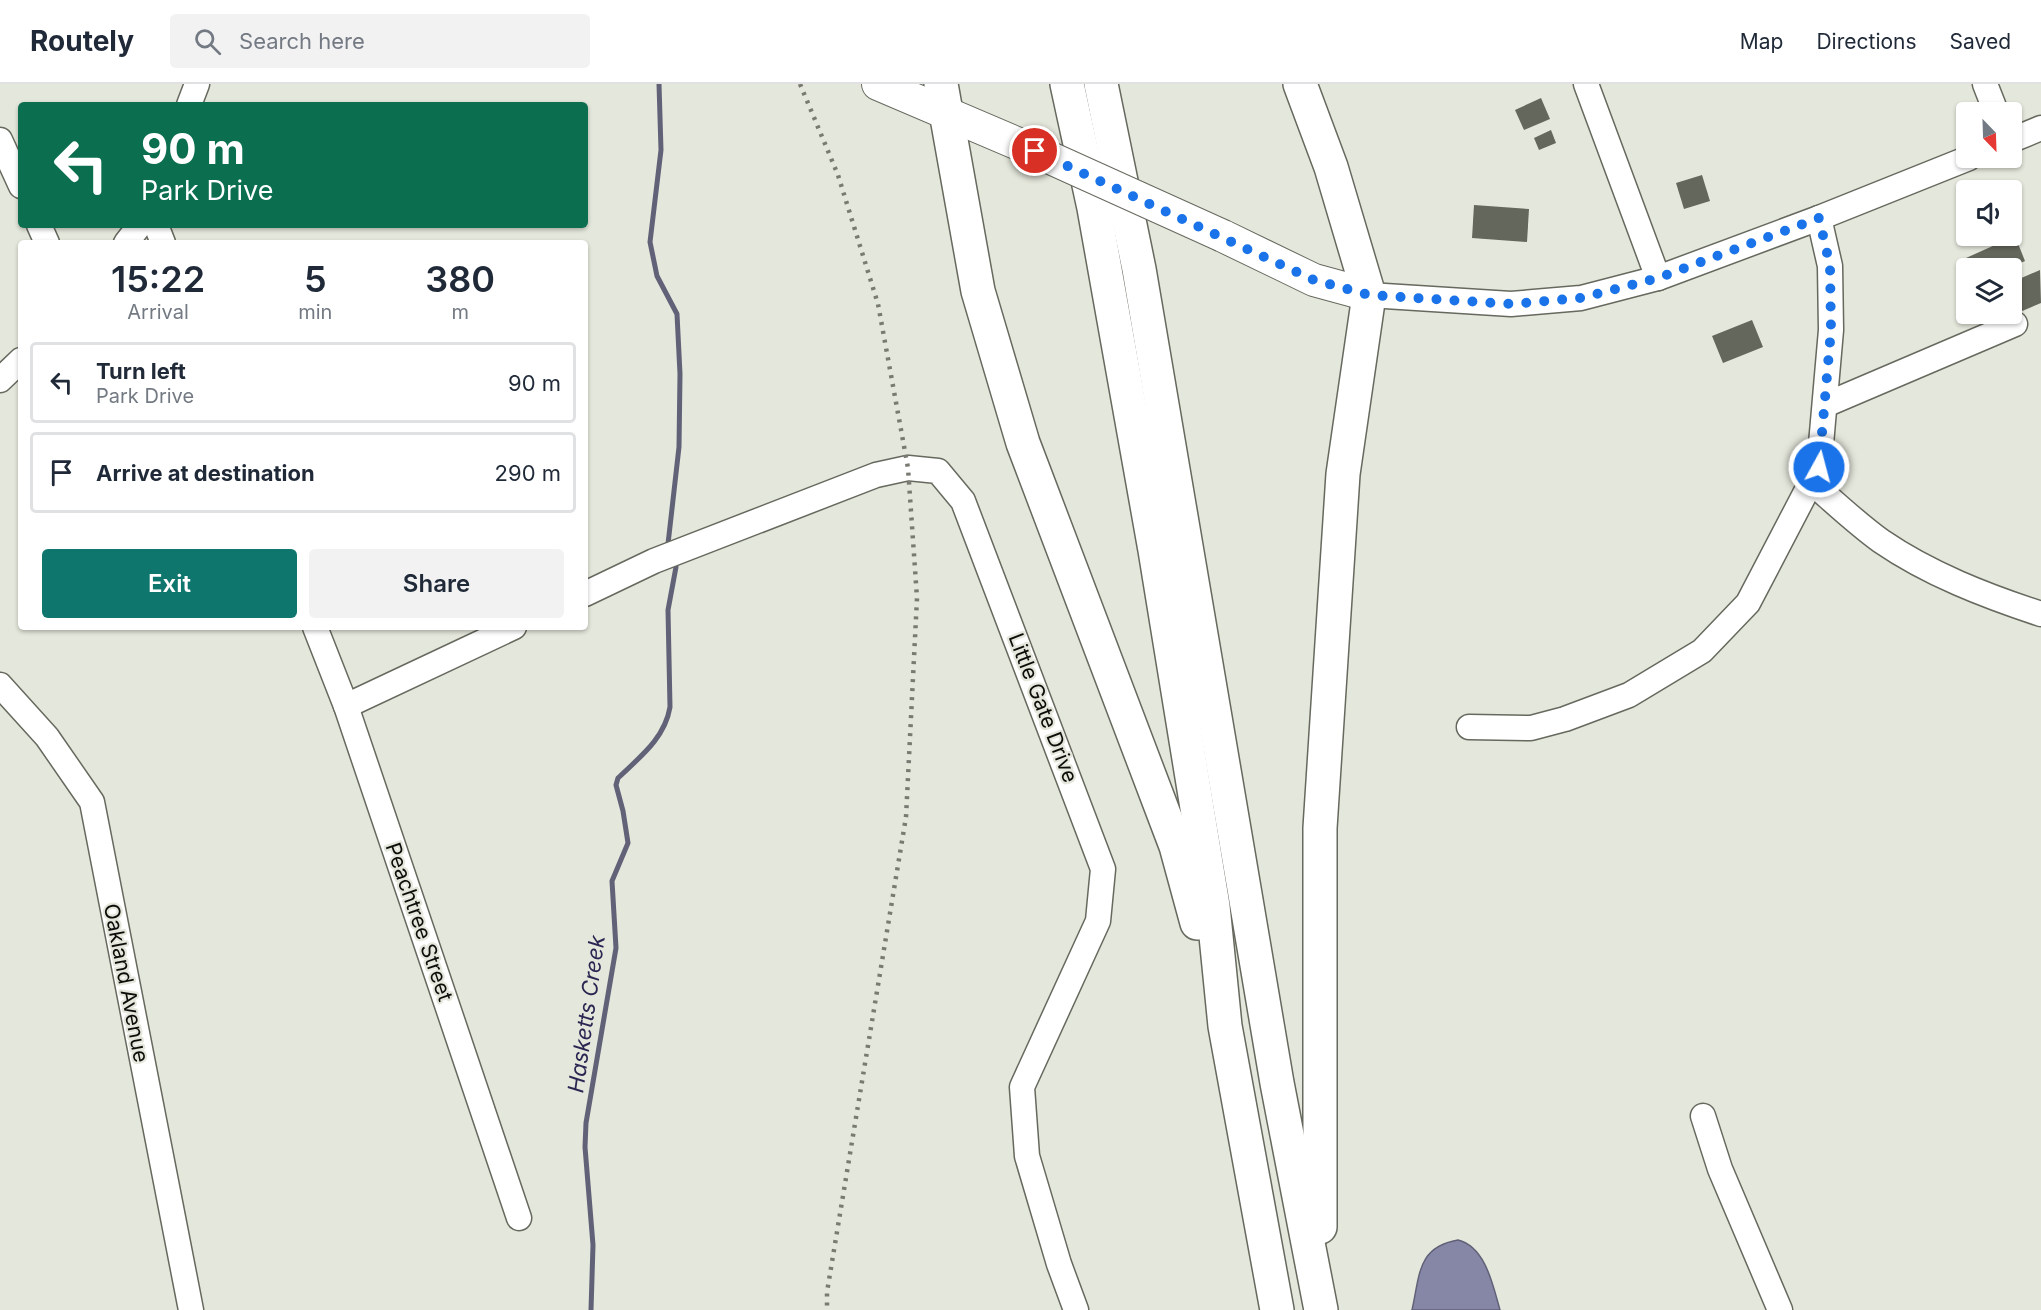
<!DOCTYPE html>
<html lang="en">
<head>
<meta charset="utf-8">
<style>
	:root { --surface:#fff; --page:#f2f2f3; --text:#1f2937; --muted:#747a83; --line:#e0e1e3; --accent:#0f766e }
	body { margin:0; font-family:Inter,sans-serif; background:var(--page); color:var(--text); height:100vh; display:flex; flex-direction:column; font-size:22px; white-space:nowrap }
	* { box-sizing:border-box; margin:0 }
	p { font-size:20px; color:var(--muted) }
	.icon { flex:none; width:33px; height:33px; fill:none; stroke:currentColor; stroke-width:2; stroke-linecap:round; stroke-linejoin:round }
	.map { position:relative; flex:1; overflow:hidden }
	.sheet { position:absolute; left:18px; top:156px; width:570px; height:390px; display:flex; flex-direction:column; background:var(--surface); border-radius:6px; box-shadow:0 2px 4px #0004 }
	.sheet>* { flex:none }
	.top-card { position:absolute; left:18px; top:18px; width:570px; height:126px; border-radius:6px; box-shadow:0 2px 4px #0004; background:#0b6e4f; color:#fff; overflow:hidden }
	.needle { width:39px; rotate:157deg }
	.buttons { position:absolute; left:1956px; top:18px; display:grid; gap:12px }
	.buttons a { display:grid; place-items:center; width:66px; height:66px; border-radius:6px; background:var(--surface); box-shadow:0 2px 4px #0004; font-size:30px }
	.pin { position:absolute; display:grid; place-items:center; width:51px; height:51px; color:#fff; margin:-26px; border:3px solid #fff; border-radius:50%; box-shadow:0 2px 6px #0007 }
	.me { position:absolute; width:66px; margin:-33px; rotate:7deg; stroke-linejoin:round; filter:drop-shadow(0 0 4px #0008) }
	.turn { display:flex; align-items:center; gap:21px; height:126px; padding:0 24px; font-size:27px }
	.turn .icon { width:78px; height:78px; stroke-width:2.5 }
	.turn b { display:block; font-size:42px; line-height:51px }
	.eta { display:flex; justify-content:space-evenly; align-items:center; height:102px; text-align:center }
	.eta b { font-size:36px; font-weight:600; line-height:42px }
	.action { display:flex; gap:12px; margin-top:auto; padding:12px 24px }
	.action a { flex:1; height:69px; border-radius:6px; background:var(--accent); color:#fff; font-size:24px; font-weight:600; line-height:69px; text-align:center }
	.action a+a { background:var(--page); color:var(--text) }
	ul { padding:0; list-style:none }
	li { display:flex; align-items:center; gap:18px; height:81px; margin:0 12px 9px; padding:0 12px; border:3px solid var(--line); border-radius:6px }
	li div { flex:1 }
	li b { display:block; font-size:22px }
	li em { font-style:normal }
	header { display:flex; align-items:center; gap:36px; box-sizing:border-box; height:84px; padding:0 30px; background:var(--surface); border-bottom:2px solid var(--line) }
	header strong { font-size:28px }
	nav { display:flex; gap:33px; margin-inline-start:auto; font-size:21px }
	.search { width:420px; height:54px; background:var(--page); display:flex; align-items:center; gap:15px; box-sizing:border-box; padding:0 21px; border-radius:6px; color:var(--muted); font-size:22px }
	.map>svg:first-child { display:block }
	.water { fill:#8687a7; stroke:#616278; stroke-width:1.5 }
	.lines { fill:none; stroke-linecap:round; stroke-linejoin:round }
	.stream { stroke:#616278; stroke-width:5 }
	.building { fill:#64675c }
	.minor-casing { stroke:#66695e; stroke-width:27 }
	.major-casing { stroke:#66695e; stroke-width:34 }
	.highway-casing { stroke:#66695e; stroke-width:36 }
	.minor { stroke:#fff; stroke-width:24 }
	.major { stroke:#fff; stroke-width:32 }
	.highway { stroke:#fff; stroke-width:33 }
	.rail { stroke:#797b73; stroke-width:4.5; stroke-dasharray:3 6; stroke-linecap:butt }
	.major-bridge-casing { stroke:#66695e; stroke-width:34; stroke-linecap:butt }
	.major-bridge { stroke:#fff; stroke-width:32 }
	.route { stroke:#1a73e8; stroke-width:10; stroke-dasharray:0 18 }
	.labels { text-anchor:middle; stroke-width:4.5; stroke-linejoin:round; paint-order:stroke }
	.street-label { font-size:21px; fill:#0c0d09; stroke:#e4e7db }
	.water-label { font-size:22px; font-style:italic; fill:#2a2652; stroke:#e4e7db }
</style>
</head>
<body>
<header>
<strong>Routely</strong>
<div class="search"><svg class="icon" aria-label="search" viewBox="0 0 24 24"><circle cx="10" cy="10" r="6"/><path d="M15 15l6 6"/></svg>Search here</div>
<nav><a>Map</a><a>Directions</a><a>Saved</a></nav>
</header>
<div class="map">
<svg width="2041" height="1226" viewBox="0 0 2041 1226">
	<rect width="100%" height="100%" fill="#e4e7db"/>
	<!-- water -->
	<path class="water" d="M 1458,1156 C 1486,1163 1493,1202 1500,1226 L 1412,1226 C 1420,1191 1417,1163 1458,1156 Z"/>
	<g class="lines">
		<!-- stream -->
		<g class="stream">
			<polyline points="659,0 661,66 650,158 657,192 677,230 680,290 679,363 668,460"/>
			<path d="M 591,1226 L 593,1161 L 585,1063 L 586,1039 L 616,864 L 612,797 L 628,759 L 623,727 L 616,701 L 618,694 C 640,673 665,654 670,623 L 668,526 L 676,483"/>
		</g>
	</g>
	<!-- building -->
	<g class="building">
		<polygon points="1541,14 1550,35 1524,46 1515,26"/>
		<polygon points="1551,46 1556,59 1539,66 1534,54"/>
		<polygon points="1702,91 1710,117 1684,125 1676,99"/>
		<polygon points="1474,121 1529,125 1527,158 1472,154"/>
		<polygon points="2015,152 2025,177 2014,182 2019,195 2040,186 2041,219 1994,239 1990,230 2012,230 2012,184 1970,184 1966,174"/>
		<polygon points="1752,236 1763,263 1723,279 1712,252"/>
	</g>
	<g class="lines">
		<defs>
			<g id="minor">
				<polyline points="1586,0 1658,194"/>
				<polyline points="1985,0 1996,28"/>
				<polyline points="189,21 197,0"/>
				<polyline points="0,56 21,102"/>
				<polyline points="2012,56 2041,44"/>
				<polyline points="39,141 47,159"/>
				<polyline points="156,141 163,159"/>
				<polyline points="126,159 140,141"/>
				<polyline points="1369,211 1511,220 1581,214 1658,194 1819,134 1969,74"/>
				<polyline points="0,296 21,276"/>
				<polyline points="1825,321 2015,240"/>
				<path d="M 1810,397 C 1833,417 1856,439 1881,457 C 1929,490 1986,512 2041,530"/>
				<polyline points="585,510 654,477 876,391 908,384 938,387 963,417 1103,785 1098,837 1022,1003 1027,1072 1059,1180 1076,1226"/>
				<polyline points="315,543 346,622 519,1134"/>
				<polyline points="0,601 47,653 92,718 191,1226"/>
				<polyline points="346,622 514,543"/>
				<polyline points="1469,643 1531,644 1565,635 1629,611 1702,567 1748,519 1819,383 1831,246 1830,182 1819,134"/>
				<polyline points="1703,1032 1720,1085 1780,1226"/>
			</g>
			<g id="major">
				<polyline points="878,0 1035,67"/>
				<polyline points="1223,152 1314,196 1369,211"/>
			</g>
			<g id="highway">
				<polyline points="941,0 978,207 1023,359 1176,762 1197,839"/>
				<polyline points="1067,0 1094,124 1155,466 1213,822 1225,942 1277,1226"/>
				<polyline points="1101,0 1139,185 1277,999 1321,1226"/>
				<polyline points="1300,0 1331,83 1369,211 1343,390 1320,744 1320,1143"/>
			</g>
		</defs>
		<!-- minor casing -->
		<use href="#minor" class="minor-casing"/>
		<!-- major casing -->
		<use href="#major" class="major-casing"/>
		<!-- highway casing -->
		<use href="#highway" class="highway-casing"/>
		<!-- minor -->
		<use href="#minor" class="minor"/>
		<!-- major -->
		<use href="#major" class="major"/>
		<!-- highway -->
		<use href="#highway" class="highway"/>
		<!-- rail -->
		<polyline class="rail" points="800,0 838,91 878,220 908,384 917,514 906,733 827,1208 827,1226"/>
		<defs>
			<polyline id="major-bridge" points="1035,67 1223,152"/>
		</defs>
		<!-- major-bridge casing -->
		<use href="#major-bridge" class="major-bridge-casing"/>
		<!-- major-bridge -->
		<use href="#major-bridge" class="major-bridge"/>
	</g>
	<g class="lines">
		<!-- route -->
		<polyline class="route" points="1035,67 1314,196 1369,211 1511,220 1581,214 1658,194 1819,134 1830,182 1831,246 1819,383"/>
	</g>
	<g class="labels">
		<!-- street labels -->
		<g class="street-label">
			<text transform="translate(1043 624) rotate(69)" y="7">Little Gate Drive</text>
			<text transform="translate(419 838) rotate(71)" y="7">Peachtree Street</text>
			<text transform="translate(126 899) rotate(79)" y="7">Oakland Avenue</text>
		</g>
		<!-- water labels -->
		<g class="water-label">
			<text transform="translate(586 930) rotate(-82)" y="8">Hasketts Creek</text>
		</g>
	</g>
</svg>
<div class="buttons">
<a><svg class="needle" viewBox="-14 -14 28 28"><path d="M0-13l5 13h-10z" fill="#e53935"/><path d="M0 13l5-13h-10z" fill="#747a83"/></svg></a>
<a><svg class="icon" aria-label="sound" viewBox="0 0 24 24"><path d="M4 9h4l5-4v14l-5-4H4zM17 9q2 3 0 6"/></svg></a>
<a><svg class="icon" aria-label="layers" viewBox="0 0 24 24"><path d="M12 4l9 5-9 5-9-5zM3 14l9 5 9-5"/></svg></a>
</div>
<div class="pin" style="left:1035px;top:67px;background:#d93025"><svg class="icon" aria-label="arrive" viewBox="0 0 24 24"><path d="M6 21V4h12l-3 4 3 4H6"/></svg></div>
<svg class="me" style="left:1819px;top:383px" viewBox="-20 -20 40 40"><circle r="17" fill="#1a73e8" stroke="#fff" stroke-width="3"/><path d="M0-11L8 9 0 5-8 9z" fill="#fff"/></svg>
<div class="top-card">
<div class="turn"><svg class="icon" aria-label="left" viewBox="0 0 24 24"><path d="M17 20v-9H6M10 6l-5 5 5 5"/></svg><div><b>90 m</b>Park Drive</div></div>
</div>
<section class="sheet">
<div class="eta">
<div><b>15:22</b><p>Arrival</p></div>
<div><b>5</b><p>min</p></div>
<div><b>380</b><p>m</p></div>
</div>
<ul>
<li><svg class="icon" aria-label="left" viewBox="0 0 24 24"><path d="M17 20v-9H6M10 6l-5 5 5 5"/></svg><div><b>Turn left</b><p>Park Drive</p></div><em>90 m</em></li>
<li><svg class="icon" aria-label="arrive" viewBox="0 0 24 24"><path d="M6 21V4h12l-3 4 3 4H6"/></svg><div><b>Arrive at destination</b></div><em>290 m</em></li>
</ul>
<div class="action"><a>Exit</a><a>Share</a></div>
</section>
</div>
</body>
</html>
